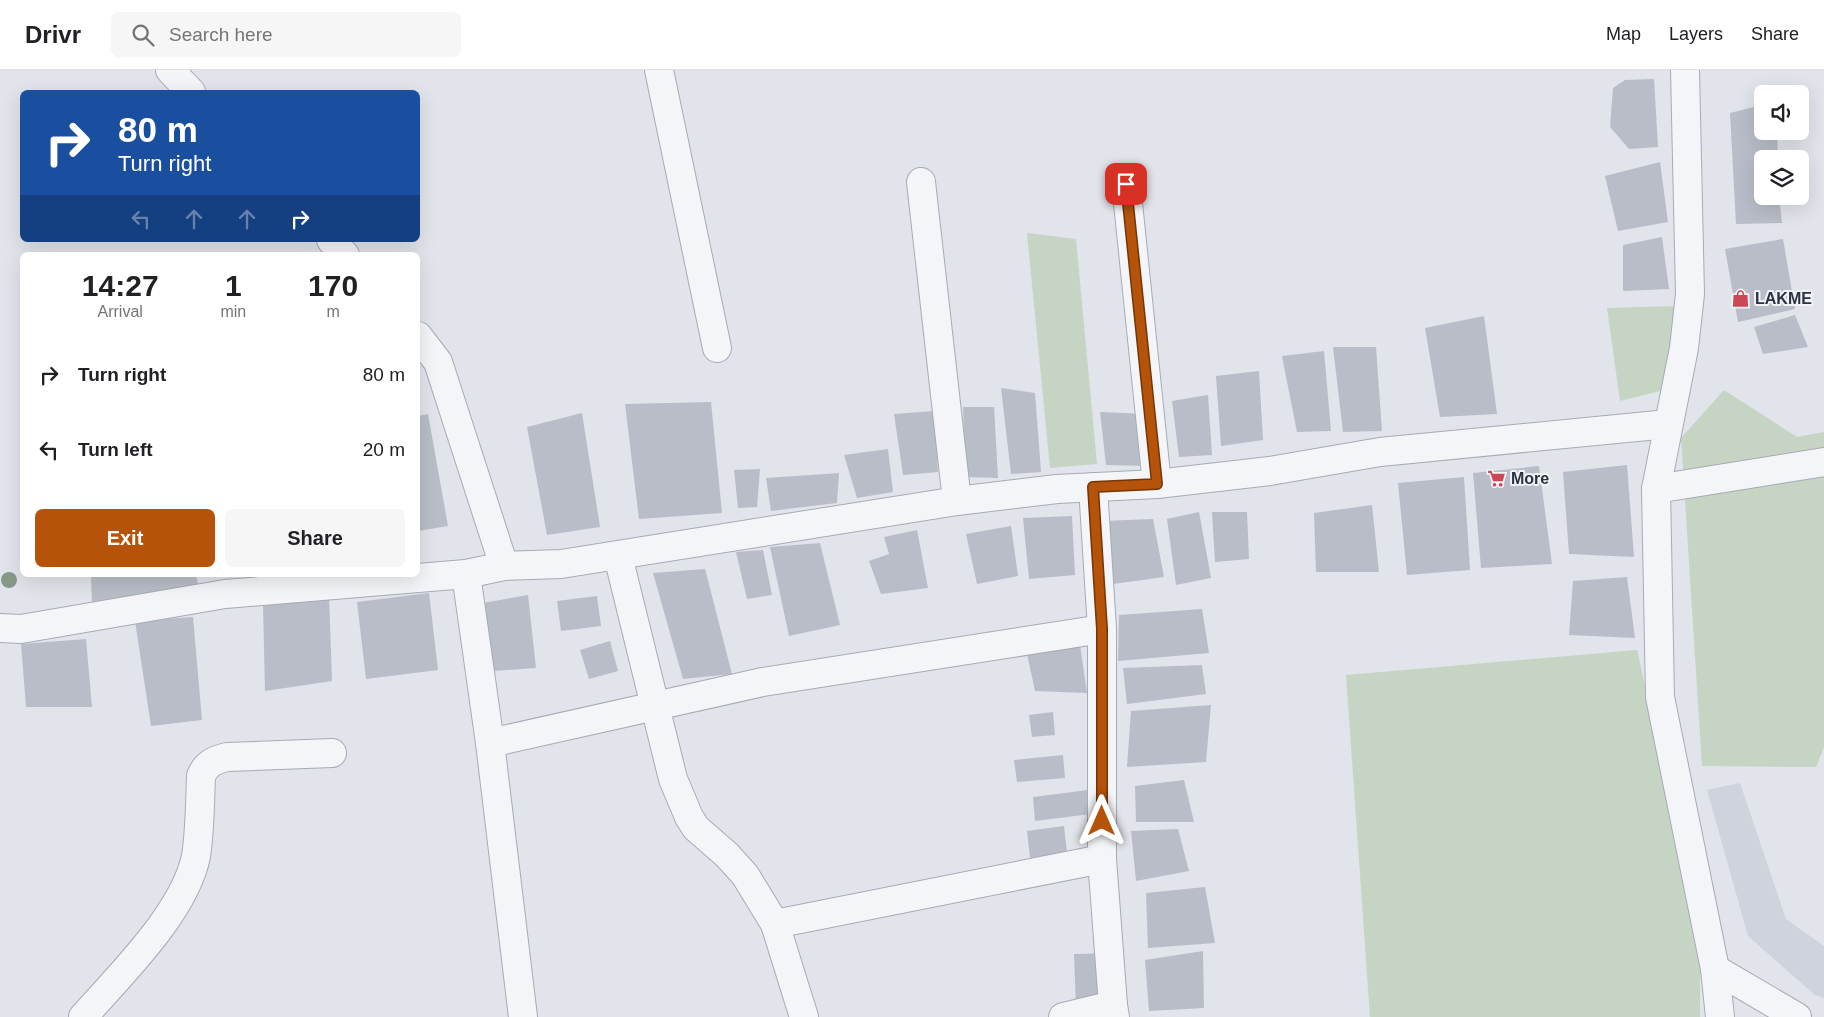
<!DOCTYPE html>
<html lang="en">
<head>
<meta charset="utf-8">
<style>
	:root { --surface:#fff; --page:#f6f6f6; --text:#202124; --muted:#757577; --line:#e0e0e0; --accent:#b45309 }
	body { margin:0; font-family:Helvetica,sans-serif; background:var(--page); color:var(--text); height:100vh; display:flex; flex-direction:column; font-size:19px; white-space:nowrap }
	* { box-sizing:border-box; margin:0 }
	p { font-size:16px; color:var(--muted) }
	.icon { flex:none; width:28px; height:28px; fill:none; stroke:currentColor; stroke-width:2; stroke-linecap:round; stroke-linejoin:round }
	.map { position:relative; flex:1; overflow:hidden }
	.details { position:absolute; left:20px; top:182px; width:400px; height:325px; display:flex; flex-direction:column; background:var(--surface); border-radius:8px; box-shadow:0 5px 20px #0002 }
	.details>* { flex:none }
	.banner { position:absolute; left:20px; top:20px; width:400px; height:152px; border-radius:8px; box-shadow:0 5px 20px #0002; background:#1a4fa0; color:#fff; overflow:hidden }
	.fabs { position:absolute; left:1754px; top:15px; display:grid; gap:10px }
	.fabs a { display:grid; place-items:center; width:55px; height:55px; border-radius:8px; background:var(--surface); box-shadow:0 5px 20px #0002; font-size:25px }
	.pin { position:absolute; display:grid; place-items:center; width:42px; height:42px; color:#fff; margin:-21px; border-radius:10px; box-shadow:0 2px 8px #0006 }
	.me { position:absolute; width:55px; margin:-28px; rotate:0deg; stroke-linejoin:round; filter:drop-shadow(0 0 4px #0008) }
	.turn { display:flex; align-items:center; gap:18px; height:105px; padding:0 15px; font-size:22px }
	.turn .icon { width:65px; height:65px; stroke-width:2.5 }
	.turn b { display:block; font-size:35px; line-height:42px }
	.lanes { display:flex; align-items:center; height:48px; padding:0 15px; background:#0003; justify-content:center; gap:25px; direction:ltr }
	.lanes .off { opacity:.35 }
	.eta { display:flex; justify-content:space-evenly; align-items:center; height:85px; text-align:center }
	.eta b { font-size:30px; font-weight:700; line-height:35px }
	.button { display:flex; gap:10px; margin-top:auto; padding:10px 15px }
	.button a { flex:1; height:58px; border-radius:8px; background:var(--accent); color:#fff; font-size:20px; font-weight:700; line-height:58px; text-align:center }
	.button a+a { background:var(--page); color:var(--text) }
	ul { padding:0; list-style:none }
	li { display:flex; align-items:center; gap:15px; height:75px; padding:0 15px }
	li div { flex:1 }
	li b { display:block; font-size:19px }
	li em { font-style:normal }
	header { display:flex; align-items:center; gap:30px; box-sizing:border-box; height:70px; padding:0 25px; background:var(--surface); border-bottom:1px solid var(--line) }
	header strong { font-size:24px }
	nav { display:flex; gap:28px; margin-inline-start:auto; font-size:18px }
	.search { width:350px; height:45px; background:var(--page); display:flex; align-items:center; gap:12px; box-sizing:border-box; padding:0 18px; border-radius:8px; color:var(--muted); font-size:19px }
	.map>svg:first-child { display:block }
	.built { fill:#cfd3dc }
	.green { fill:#c6d4c3 }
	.building { fill:#b9bdc7 }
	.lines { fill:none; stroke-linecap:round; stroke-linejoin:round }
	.minor-casing { stroke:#a6abb4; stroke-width:30 }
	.minor { stroke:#f4f5f8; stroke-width:28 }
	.tree { fill:#879a88 }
	.route-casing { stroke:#753606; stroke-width:12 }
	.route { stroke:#b45309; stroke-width:9 }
	.labels { text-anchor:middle; stroke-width:4; stroke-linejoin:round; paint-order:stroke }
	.poi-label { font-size:16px; font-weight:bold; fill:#2a3141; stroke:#f1f3f7; text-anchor:start }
</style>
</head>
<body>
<header>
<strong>Drivr</strong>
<div class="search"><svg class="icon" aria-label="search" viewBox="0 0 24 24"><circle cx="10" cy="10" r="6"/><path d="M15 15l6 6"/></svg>Search here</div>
<nav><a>Map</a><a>Layers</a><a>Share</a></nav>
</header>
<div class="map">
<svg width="1824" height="947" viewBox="0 0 1824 947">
	<rect width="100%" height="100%" fill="#e1e4ea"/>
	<!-- built -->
	<polygon class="built" points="1740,713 1786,849 1824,876 1824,928 1815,925 1748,866 1707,720"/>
	<!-- green -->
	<g class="green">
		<polygon points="1027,163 1076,169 1097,394 1050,398"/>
		<polygon points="1677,236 1680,316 1620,331 1607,238"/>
		<polygon points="1724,320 1797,367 1824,362 1824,677 1816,697 1702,696 1681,368"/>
		<polygon points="1637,580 1700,862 1700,947 1370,947 1346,605"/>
	</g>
	<!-- building -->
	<g class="building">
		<polygon points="1654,9 1658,77 1629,79 1610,57 1613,18 1625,10"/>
		<polygon points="1762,35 1762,61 1777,61 1778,89 1762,89 1762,126 1779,126 1782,153 1736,154 1730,43"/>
		<polygon points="1660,92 1668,152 1618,161 1605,106"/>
		<polygon points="1662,167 1669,219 1623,221 1623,175"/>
		<polygon points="1783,169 1795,239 1738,252 1725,179"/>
		<polygon points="1795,245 1808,277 1763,284 1754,257"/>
		<polygon points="1484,246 1497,344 1440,347 1425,258"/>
		<polygon points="1333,277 1376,277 1382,361 1343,362"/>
		<polygon points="1324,281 1331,361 1297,362 1282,286"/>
		<polygon points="1259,301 1263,370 1221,376 1216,306"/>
		<polygon points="1001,318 1035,323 1041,402 1011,404"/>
		<polygon points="1208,325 1212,385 1179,387 1172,331"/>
		<polygon points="711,332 722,443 639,449 625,334"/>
		<polygon points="963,337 994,337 998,408 965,407"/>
		<polygon points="934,341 938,402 903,405 894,344"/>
		<polygon points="1100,342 1146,344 1148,396 1106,395"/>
		<polygon points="582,343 600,457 547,465 527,357"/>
		<polygon points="428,344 448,456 418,461 418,346"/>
		<polygon points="888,379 893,422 857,428 844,385"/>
		<polygon points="1627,395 1634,487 1569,484 1563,402"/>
		<polygon points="1539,396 1552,494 1481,498 1473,403"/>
		<polygon points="760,399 757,437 738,438 734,400"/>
		<polygon points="839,403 837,433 771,441 766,408"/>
		<polygon points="1464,407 1470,500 1407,505 1398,413"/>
		<polygon points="1372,435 1379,502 1316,502 1314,443"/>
		<polygon points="1199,442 1211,508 1176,515 1167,449"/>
		<polygon points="1212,442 1247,442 1249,489 1215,492"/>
		<polygon points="1072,446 1075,505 1029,509 1023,448"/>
		<polygon points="1153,449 1164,507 1106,515 1102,451"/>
		<polygon points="1011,456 1018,506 977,514 966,464"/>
		<polygon points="917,460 928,518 881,524 869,491 889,484 884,467"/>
		<polygon points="820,473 840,555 789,566 770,477"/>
		<polygon points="763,480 772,525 747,529 736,482"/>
		<polygon points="705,499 732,604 683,609 653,503"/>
		<polygon points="91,505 196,505 199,519 92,534"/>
		<polygon points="1627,507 1635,568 1569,565 1573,511"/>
		<polygon points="429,523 438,600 366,609 357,532"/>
		<polygon points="329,525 332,611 265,621 263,534"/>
		<polygon points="528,525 536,598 494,601 483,533"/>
		<polygon points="597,526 601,556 561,561 557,531"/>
		<polygon points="1202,539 1209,583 1118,591 1119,545"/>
		<polygon points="193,547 202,650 151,656 135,551"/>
		<polygon points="1079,568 1087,623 1035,621 1025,575"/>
		<polygon points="86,569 92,637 26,637 21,574"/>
		<polygon points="610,571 618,601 589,609 580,580"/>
		<polygon points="1202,595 1206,624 1127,634 1123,598"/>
		<polygon points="1211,635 1206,692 1127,697 1131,641"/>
		<polygon points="1053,642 1055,665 1032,667 1029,645"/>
		<polygon points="1063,685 1065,708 1017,712 1014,690"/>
		<polygon points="1184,710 1194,752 1136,752 1135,716"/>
		<polygon points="1088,720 1091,744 1035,751 1033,727"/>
		<polygon points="1064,756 1067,783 1030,788 1027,761"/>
		<polygon points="1178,759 1189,801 1136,811 1131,761"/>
		<polygon points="1205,817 1215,873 1148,878 1146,823"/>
		<polygon points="1203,881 1204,938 1149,941 1145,890"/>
		<polygon points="1119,883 1116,932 1076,938 1074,884"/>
	</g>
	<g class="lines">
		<defs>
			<g id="minor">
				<polyline points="170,0 191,22"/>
				<polyline points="659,0 717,278"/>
				<polyline points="1685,0 1690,224 1684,278 1656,419 1660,627 1715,899 1720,947"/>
				<polyline points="921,112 957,431"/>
				<polyline points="1126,114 1157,414"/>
				<polyline points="331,170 345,185"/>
				<polyline points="418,266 438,292 504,496"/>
				<polyline points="1093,417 1102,559 1102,789 1113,935 1115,947"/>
				<polyline points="1656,419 1824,392"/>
				<polyline points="618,486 673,709 689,747 696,758 727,785 745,805 775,854 804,947"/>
				<polyline points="466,504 490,673 523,947"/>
				<polyline points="0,558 21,559 225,524 466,504 504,496 561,494 957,431 1057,419 1157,414 1270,401 1380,382 1668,354"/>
				<polyline points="490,673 763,612 1102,559"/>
				<polyline points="775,854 1102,789"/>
				<polyline points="1715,899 1797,947"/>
				<path d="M 83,947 C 120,905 185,842 196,786 C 200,761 200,732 201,706 C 206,694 214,690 227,687 L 332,683"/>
				<polyline points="1063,947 1113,935"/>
			</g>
		</defs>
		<!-- minor casing -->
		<use href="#minor" class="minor-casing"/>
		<!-- minor -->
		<use href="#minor" class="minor"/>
	</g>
	<!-- trees -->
	<circle class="tree" cx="9" cy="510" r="8"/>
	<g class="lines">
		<defs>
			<polyline id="route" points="1102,751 1102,559 1093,417 1157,414 1126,114"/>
		</defs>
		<!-- route casing -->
		<use href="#route" class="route-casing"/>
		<!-- route -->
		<use href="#route" class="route"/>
	</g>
	<!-- icons -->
	<defs>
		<symbol id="shop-bare" viewBox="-9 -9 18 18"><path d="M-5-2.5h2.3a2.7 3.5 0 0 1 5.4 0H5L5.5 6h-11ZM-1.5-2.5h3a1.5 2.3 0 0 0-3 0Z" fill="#cd4857" stroke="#f1f3f7" stroke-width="2.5" paint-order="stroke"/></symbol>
		<symbol id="supermarket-bare" viewBox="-9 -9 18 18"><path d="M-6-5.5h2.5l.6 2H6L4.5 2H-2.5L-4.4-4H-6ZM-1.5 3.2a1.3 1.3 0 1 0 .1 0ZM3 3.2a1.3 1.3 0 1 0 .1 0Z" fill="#cd4857" stroke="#f1f3f7" stroke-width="2.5" paint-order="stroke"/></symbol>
	</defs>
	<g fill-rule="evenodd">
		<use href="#shop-bare" x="1728" y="216" width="25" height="25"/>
		<use href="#supermarket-bare" x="1484" y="396" width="25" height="25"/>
	</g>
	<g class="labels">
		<!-- poi labels -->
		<g class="poi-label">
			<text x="1755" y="234">LAKME</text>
			<text x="1511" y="414">More</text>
		</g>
	</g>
</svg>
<div class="fabs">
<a><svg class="icon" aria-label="sound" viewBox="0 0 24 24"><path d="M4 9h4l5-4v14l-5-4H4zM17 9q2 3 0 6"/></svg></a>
<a><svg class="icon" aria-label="layers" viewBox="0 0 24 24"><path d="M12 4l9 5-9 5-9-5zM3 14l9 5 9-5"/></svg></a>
</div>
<div class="pin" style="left:1126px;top:114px;background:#d93025"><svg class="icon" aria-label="arrive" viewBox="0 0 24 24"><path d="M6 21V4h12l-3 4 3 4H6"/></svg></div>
<svg class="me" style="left:1102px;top:751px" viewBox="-20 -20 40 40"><path d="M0-17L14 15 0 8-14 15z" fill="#b45309" stroke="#fff" stroke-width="4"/></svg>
<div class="banner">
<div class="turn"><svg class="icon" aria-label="right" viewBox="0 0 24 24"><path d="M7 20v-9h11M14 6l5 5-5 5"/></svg><div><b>80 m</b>Turn right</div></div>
<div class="lanes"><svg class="icon off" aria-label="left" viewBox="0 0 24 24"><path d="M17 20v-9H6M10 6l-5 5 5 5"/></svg><svg class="icon off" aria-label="ahead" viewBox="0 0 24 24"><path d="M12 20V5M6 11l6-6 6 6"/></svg><svg class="icon off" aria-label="ahead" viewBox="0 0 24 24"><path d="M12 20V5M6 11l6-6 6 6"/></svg><svg class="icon" aria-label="right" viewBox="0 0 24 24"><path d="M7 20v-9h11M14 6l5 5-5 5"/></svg></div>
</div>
<section class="details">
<div class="eta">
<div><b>14:27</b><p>Arrival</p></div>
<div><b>1</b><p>min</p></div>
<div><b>170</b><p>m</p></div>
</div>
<ul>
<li><svg class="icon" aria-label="right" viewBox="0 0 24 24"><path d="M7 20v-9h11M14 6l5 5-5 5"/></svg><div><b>Turn right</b></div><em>80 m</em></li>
<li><svg class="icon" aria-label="left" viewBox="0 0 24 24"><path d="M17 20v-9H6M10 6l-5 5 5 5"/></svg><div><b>Turn left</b></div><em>20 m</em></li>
</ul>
<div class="button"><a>Exit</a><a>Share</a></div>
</section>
</div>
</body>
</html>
